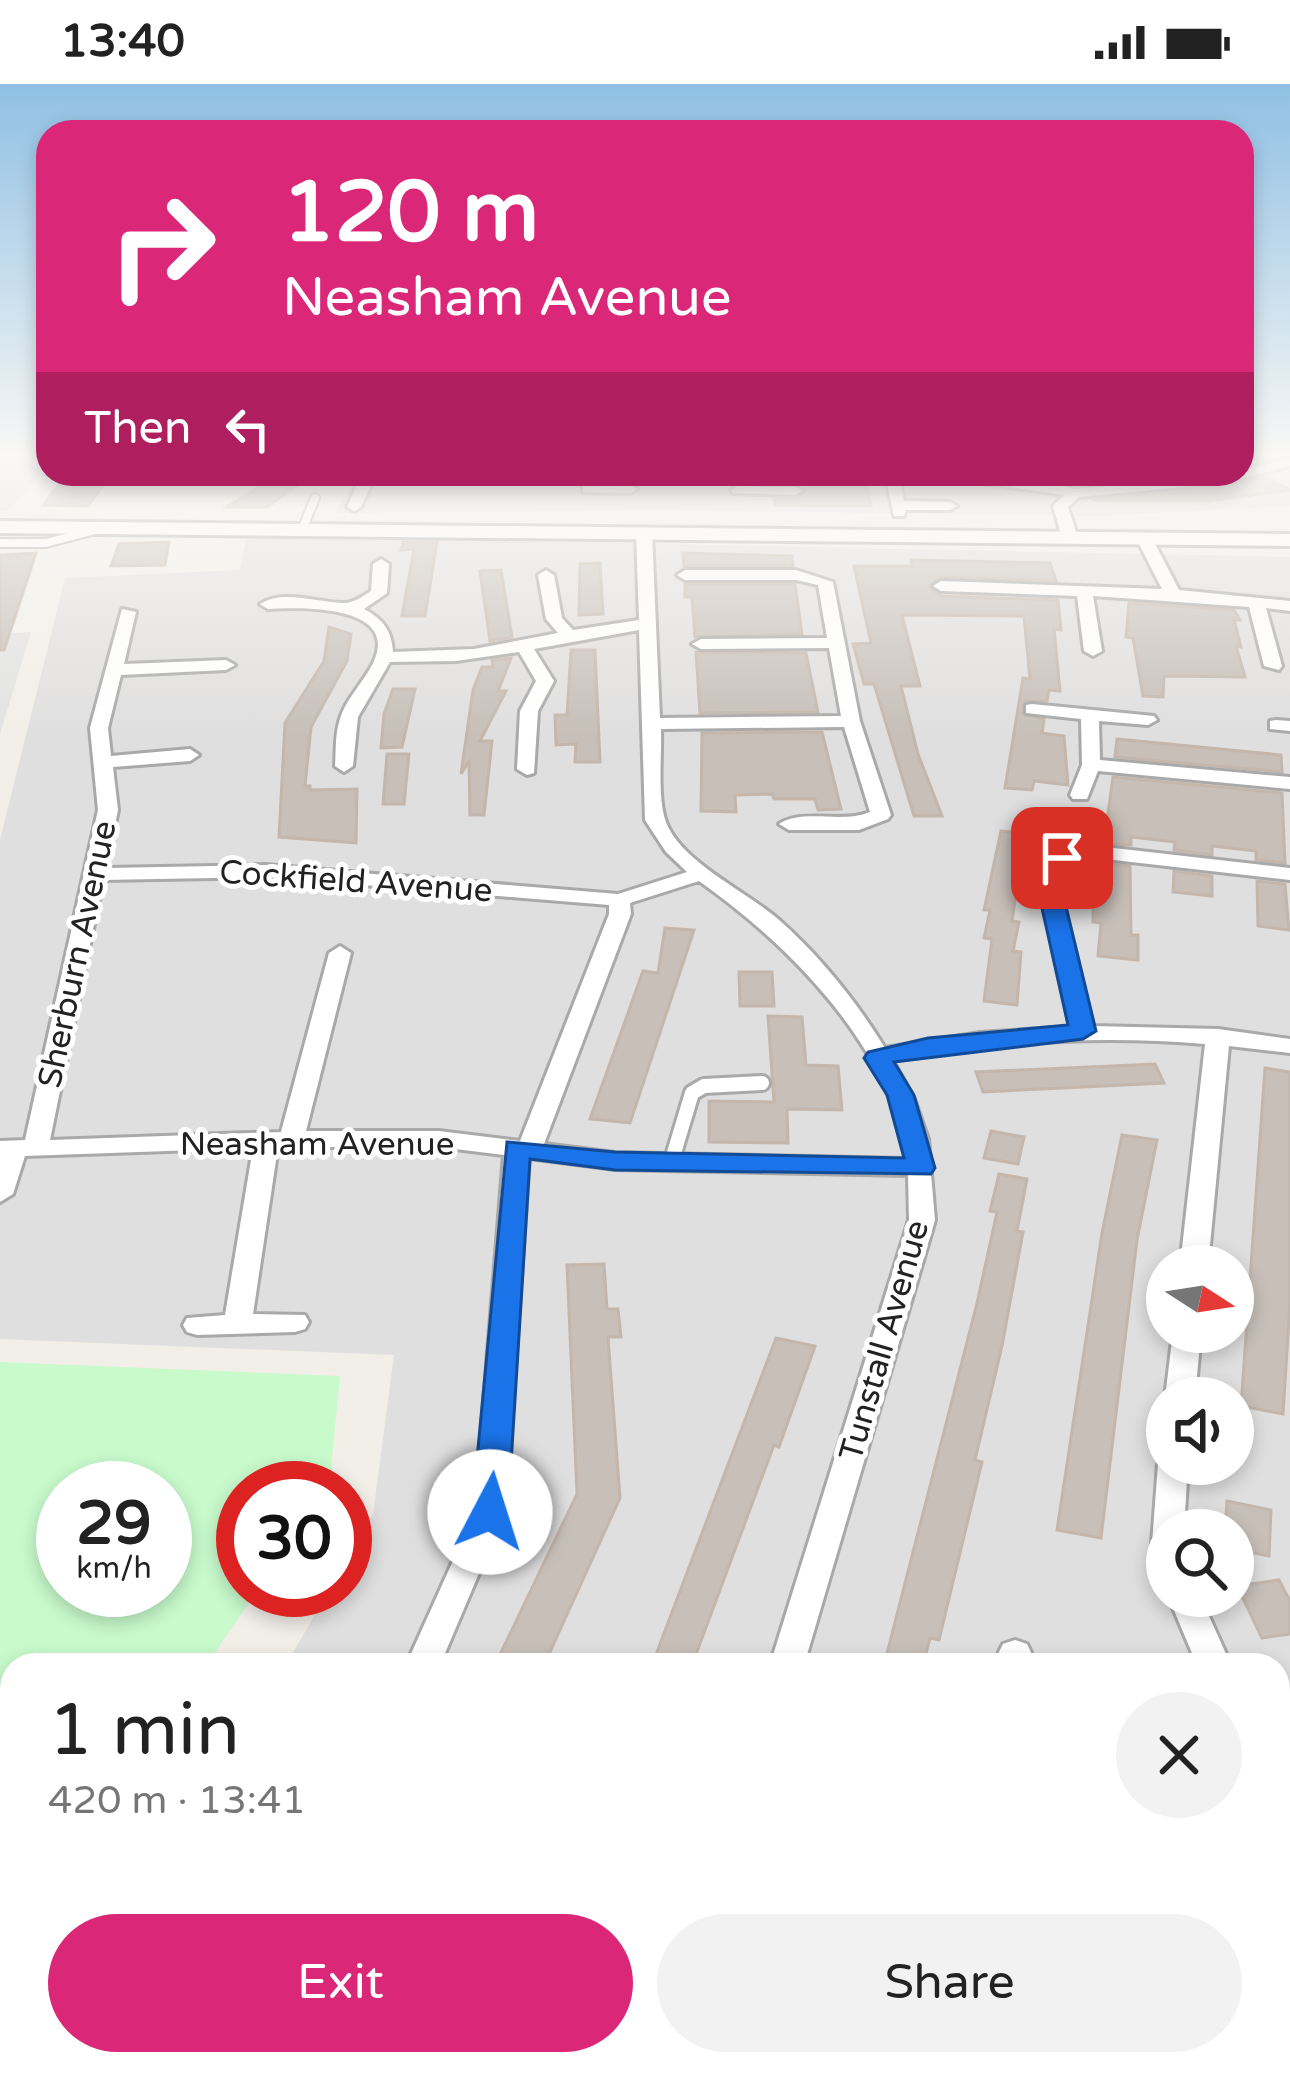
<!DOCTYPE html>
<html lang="en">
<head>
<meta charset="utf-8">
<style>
	:root { --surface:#fff; --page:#f2f2f2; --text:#222; --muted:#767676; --accent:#db2777 }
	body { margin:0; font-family:"Varela Round",sans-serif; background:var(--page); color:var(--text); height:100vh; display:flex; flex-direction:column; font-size:45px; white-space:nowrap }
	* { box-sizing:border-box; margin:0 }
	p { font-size:39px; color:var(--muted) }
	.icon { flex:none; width:66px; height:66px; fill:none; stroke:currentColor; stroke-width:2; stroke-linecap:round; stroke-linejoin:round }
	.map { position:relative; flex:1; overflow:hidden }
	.drawer { position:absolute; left:0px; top:1569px; width:1290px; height:423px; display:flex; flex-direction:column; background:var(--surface); border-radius:36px 36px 0 0; box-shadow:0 6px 18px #0003 }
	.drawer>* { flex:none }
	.hud { position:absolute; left:36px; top:36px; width:1218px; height:366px; border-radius:36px; box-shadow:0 6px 18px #0003; background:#db2777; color:#fff; overflow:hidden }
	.needle { width:78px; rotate:102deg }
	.buttons { position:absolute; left:1146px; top:1161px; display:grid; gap:24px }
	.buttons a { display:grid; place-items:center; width:108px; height:108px; border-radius:50%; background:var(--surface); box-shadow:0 6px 18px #0003; font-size:60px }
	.speed { position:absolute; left:36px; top:1377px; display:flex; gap:24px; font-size:60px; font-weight:700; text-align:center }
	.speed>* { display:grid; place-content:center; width:156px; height:156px; border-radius:50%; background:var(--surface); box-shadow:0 6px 18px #0003; line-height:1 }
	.speed small { font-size:30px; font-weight:400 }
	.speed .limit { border:18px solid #d22; background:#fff; color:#111 }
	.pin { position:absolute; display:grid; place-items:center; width:102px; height:102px; color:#fff; margin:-51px; border-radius:24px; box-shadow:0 6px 18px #0006 }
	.me { position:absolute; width:132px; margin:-66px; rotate:5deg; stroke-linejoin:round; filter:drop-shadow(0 0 9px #0008) }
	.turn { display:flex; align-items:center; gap:42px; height:252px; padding:0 48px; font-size:54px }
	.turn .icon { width:156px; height:156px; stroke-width:2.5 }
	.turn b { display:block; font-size:84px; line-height:102px }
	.then { display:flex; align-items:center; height:114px; padding:0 48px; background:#0003; gap:24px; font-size:45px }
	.round { display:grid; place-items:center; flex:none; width:126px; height:126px; border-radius:63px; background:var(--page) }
	.headline { display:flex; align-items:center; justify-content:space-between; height:204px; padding:0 48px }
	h1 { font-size:72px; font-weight:600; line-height:90px }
	.cta { display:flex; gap:24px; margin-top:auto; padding:24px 48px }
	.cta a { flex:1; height:138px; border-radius:72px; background:var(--accent); color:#fff; font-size:48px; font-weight:600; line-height:138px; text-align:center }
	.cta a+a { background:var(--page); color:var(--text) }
	.status { display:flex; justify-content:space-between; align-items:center; height:84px; padding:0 60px; background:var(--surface); direction:ltr }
	.status svg { height:33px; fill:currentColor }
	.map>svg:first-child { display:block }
	.residential { fill:#e0dfdf; fill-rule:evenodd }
	.park { fill:#c8facc; fill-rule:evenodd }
	.parking { fill:#e2e2e2 }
	.building { fill:#c7bfb8; stroke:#c4b6ab; stroke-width:3 }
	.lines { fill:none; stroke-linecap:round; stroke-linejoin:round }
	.service-far1-casing { stroke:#a9a9a9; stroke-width:12 }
	.service-casing { stroke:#a9a9a9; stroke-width:20 }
	.minor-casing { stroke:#a9a9a9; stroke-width:6 }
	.tertiary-casing { stroke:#a9a9a9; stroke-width:6 }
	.service-far1 { stroke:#fff; stroke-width:8 }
	.service { stroke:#fff; stroke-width:14 }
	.minor { fill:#fff; fill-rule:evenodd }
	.tertiary { fill:#fff; fill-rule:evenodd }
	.route { fill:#1a73e8; stroke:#114b97; stroke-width:3 }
	.labels { text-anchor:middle; stroke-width:10; stroke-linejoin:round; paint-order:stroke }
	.street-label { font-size:33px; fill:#222; stroke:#fff }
</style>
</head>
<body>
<div class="status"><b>13:40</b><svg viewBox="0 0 49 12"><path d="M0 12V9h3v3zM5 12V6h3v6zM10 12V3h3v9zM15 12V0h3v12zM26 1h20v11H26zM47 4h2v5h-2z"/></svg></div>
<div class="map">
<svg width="1290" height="1990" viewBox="0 0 1290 1990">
	<rect width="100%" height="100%" fill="#f2efe9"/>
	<!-- residential -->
	<g class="residential">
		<polygon points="0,372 48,372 48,382 8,427 0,427"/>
		<polygon points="1242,372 1290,372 1290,422 1099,432 659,426 335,429 354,396 296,390 1242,390"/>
		<path d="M 247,451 L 1290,473 L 1290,1990 L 51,1990 L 57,1980 L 1278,1980 L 1278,1581 L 286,1581 L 329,1506 L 345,1506 L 345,1479 L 373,1430 L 394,1271 L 0,1255 L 0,756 L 65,494 L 240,486 ZM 1167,1182 L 1233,1182 L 1233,1248 L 1167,1248 ZM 1167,1314 L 1233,1314 L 1233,1380 L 1167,1380 ZM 1167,1446 L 1233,1446 L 1233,1512 L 1167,1512 Z"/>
	</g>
	<!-- park -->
	<path class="park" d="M 0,1278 L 340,1292 L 329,1404 L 243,1404 L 243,1506 L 258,1506 L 206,1581 L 12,1581 L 12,1857 L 0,1874 ZM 63,1404 L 165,1404 L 165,1506 L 63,1506 Z"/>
	<!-- parking -->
	<polygon class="parking" points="31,548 0,650 0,550"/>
	<!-- building -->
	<g class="building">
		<polygon points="771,390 864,390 871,422 775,421 774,415 797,415 806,405 795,398 772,398"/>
		<polygon points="277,392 305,396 267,423 227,423"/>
		<polygon points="1264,393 1290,406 1207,417 1092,416 1224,403"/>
		<polygon points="63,395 107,396 88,422 43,421"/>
		<polygon points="169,458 165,481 111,482 119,460"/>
		<polygon points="403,458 437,458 425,532 402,532 414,465 401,466"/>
		<polygon points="36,469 4,566 0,566 0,471"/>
		<polygon points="683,469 792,472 793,482 684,482"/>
		<polygon points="911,476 1050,479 1056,497 941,493 929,503 941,512 1058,516 1061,546 1054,545 1060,607 1049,606 1047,617 1025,617 1022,629 1044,635 1042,649 1064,652 1068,701 1034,697 1032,706 1005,704 1023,594 1030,595 1024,532 902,531 920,602 901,602 918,670 942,732 914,732 874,600 864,600 853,560 871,559 854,482 912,482"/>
		<polygon points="600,479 603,530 579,531 580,480"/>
		<polygon points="501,486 512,553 490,557 480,487"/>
		<polygon points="685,500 795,500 802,550 695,553 692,513 685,513"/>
		<polygon points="1129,519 1234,526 1240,536 1234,536 1241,563 1236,562 1245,593 1164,592 1163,613 1143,612 1133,554 1126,553"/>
		<polygon points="329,543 351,550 347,577 311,643 305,702 310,702 310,706 357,705 356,759 279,753 285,639 324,577"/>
		<polygon points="571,566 595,566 600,678 575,678 576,660 556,661 555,631 567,631"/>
		<polygon points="696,568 806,569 818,628 700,629"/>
		<polygon points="511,574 498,607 506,607 480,657 492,657 484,731 470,731 469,678 461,690 473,606 482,583 493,583 492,576"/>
		<polygon points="393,605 415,605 402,663 381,664 384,630"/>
		<polygon points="822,648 841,725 818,726 815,715 774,715 772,710 735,711 736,728 701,727 702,649"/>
		<polygon points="1117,655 1281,671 1282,688 1115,673"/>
		<polygon points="387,670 409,670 404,720 383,720"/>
		<polygon points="1113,693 1282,709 1285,779 1256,776 1256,767 1212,762 1212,771 1174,766 1175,758 1131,753 1131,761 1096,759 1098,736 1107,737"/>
		<polygon points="1001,747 1025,749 1012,837 1019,838 1013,867 1021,868 1017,921 984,917 992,855 984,854 990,826 984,826"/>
		<polygon points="1094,779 1130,782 1131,851 1138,851 1138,876 1098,872 1101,839 1093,838"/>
		<polygon points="1174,787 1212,792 1212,812 1173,808"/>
		<polygon points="1257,797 1285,800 1289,846 1258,842"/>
		<polygon points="665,844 694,846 630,1039 590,1035 643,887 658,889"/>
		<polygon points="739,888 772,888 774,922 740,922"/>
		<polygon points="768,932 802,933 806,981 838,982 842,1026 787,1025 788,1059 709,1058 709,1017 774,1018"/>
		<polygon points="1155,980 1164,999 983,1008 976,988"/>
		<polygon points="1265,984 1290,988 1290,1220 1283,1330 1241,1322"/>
		<polygon points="991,1047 1024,1053 1018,1080 984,1074"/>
		<polygon points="1122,1051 1157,1056 1137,1156 1101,1454 1057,1446 1102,1149"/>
		<polygon points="999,1090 1027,1095 1017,1147 1023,1148 1002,1262 975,1376 982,1378 939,1556 930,1554 923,1581 884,1581 977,1219 997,1128 990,1127"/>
		<polygon points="604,1180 607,1225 618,1225 621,1253 608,1253 620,1414 544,1581 495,1581 577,1410 567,1181"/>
		<polygon points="776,1254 815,1262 779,1363 774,1361 692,1581 652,1581"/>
		<polygon points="1227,1417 1271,1426 1269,1472 1233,1465 1233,1446 1225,1446"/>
		<polygon points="1279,1496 1290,1517 1290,1550 1262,1554 1237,1502"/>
	</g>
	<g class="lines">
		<defs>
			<g id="service-far1">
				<polyline points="302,446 315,414"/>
				<polyline points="0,459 46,459 95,446"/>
			</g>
			<polyline id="service" points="671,1079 692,1009 704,1002 762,999"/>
			<g id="minor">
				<polygon points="1290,374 1290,382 1224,399 1079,413 1068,423 1078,454 1070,459 1062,454 1053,422 1064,411 947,394 940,390 1040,396 1075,405 1242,390 1242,386"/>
				<polygon points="320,390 457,390 450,394 373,397 361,423 354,427 347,423 359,396 327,394"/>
				<polygon points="885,390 899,390 904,417 950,418 957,422 950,426 906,426 904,432 894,432"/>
				<polygon points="588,401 630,401 637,405 630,409 583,408 583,402"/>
				<polygon points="738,402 795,403 802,407 795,411 733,409 731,406"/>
				<path d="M 644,444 L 652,449 L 660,634 L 841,632 L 829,564 L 701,565 L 692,560 L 701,555 L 827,554 L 818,501 L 796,496 L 685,496 L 677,491 L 685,486 L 796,486 L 833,498 L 860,637 L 891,731 L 888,735 L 859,746 L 789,746 L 779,740 C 803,724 842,740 870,728 L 844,643 L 661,645 C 662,673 657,713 666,738 C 681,778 747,808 778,835 C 820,872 856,917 885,964 L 980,949 L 1070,943 L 1040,805 L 1041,780 L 1067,765 L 1105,763 L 1290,784 L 1290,796 L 1105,775 L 1077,775 L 1061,783 L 1060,805 L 1093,942 L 1218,945 L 1290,955 L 1290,969 L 1229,962 L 1208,1182 L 1180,1182 L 1205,960 C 1101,951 996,957 893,977 L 914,1015 L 928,1055 L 935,1136 L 804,1581 L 770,1581 L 909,1136 L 908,1091 L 615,1085 L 529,1074 L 505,1428 L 440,1581 L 406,1581 L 475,1428 L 504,1071 L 439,1063 L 278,1063 L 253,1230 L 305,1231 L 309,1238 L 305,1245 L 295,1248 L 197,1251 L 187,1248 L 183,1241 L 187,1234 L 225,1231 L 253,1064 L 25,1072 L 13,1110 L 0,1118 L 0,1057 L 25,1056 L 98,726 L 90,644 L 122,525 L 136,528 L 124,580 L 226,576 L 235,581 L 226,586 L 121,591 L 108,644 L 111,672 L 190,665 L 199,671 L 190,677 L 113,683 L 118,726 L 106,784 L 265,781 L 618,810 L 687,788 L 666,768 L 645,736 L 639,546 L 534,565 L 554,597 L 538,627 L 534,689 L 527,691 L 517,685 L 520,627 L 536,597 L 519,568 L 456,577 L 390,578 L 358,633 L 353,682 L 344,688 L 335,682 C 336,667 335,649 340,635 C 346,614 365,597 374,577 C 399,520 298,523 268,525 L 260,520 C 284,505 318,519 345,519 C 354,519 363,512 371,507 L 373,480 L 381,475 L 389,480 L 387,509 L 364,525 C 383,535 392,547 393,568 L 474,565 L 558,549 L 546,535 L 538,491 L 546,486 L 554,491 L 562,534 L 573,546 L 639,536 L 636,449 ZM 265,793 L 609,821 L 609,830 L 520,1057 L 439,1047 L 306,1047 L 351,869 L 340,862 L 329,869 L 281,1048 L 50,1056 L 103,796 ZM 699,797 C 787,859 892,963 906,1075 L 615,1069 L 544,1060 L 631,830 L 630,819 Z"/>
				<polygon points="1144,449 1152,454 1179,506 1290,517 1290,527 1266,524 1282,582 1279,586 1264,582 1249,523 1093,512 1102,567 1093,572 1084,567 1077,512 941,507 933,502 941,497 1162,505 1136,454"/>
				<polygon points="1032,620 1154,632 1157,636 1148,641 1099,637 1100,676 1290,693 1290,705 1098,687 1087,715 1073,715 1070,711 1082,681 1081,635 1026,629 1026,621"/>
				<polygon points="1276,636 1290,637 1290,647 1270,645 1270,637"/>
				<polygon points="1173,1248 1201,1248 1195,1314 1165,1314"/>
				<polygon points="1167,1371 1167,1380 1188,1380 1184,1446 1167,1446 1167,1485 1156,1482 1151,1473 1158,1380"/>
				<polygon points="1168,1512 1200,1512 1231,1581 1197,1581"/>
				<polygon points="1015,1556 1027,1560 1037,1581 1003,1581 998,1570 1003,1560"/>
				<polygon points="1278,1695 1290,1699 1290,1750 1278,1745"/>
				<polygon points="1290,1865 1290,1902 1278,1907 1278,1870"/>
				<polygon points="223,1980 263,1980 259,1990 219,1990"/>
				<polygon points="645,1980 685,1980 682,1990 642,1990"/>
				<polygon points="823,1980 905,1980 901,1990 819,1990"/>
			</g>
			<polygon id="tertiary" points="0,437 1290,450 1290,462 0,449"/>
		</defs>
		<!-- service-far1 casing -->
		<use href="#service-far1" class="service-far1-casing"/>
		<!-- service casing -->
		<use href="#service" class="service-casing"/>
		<!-- minor casing -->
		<use href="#minor" class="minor-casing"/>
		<!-- tertiary casing -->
		<use href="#tertiary" class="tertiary-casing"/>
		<!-- service-far1 -->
		<use href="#service-far1" class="service-far1"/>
		<!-- service -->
		<use href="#service" class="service"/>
		<!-- minor -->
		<use href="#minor" class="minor"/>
		<!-- tertiary -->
		<use href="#tertiary" class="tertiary"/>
	</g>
	<!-- sky -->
	<linearGradient id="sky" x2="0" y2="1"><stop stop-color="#8fc0e4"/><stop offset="0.57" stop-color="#f9f8f5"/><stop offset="1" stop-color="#f9f8f5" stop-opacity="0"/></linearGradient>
	<rect width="1290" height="651" fill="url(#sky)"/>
	<!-- route -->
	<polygon class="route" points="1062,767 1073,774 1063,783 1062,806 1096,947 1083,955 894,978 914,1011 935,1084 931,1090 615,1086 530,1075 508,1428 502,1437 490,1441 477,1437 472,1428 507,1058 615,1068 904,1074 887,1011 864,974 868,968 928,954 1068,941 1038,806 1039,780"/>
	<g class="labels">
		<!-- street labels -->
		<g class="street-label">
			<text transform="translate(356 796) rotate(4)" y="12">Cockfield Avenue</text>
			<text transform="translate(76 870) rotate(-78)" y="12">Sherburn Avenue</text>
			<text x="317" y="1071">Neasham Avenue</text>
			<text transform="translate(883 1256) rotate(-74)" y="12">Tunstall Avenue</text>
		</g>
	</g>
</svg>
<div class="buttons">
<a><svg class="needle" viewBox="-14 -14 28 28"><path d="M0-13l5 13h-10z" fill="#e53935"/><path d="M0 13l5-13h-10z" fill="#767676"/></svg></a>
<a><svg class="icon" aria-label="sound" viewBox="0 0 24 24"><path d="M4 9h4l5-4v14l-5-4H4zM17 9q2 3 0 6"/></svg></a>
<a><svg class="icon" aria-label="search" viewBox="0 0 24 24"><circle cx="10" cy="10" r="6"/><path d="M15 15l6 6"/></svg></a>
</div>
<div class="speed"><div>29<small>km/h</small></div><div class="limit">30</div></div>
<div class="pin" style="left:1062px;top:774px;background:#d93025"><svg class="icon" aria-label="arrive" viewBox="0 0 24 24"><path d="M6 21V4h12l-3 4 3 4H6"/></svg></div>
<svg class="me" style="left:490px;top:1428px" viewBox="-20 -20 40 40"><circle r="19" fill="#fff"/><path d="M0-13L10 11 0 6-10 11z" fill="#1a73e8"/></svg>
<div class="hud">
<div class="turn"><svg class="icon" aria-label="right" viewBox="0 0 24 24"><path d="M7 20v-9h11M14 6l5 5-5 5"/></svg><div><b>120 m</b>Neasham Avenue</div></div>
<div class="then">Then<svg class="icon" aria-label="left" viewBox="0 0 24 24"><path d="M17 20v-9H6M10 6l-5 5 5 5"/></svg></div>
</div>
<section class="drawer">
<div class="headline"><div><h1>1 min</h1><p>420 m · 13:41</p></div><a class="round"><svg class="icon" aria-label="close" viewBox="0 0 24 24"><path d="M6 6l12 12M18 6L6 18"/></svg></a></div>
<div class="cta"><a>Exit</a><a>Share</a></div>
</section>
</div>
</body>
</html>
